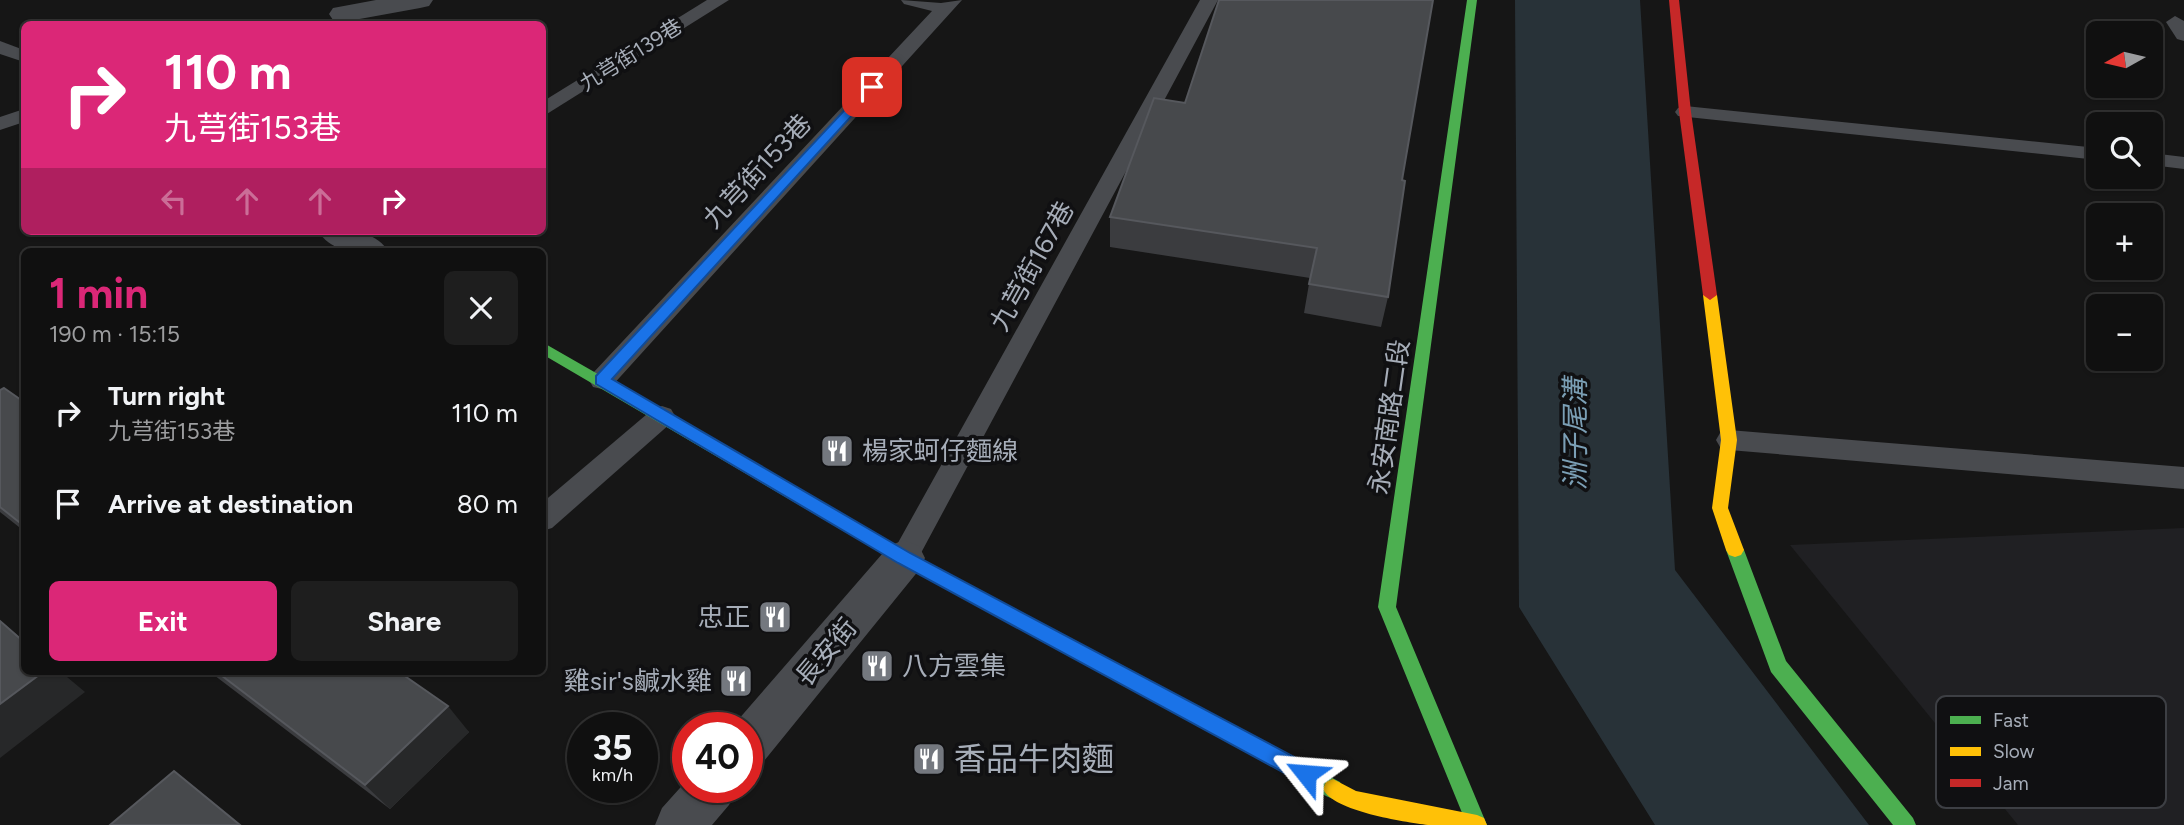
<!DOCTYPE html>
<html lang="en">
<head>
<meta charset="utf-8">
<style>
	:root { --surface:#101010; --page:#1e1e1e; --text:#f1f3f6; --muted:#9c9d9f; --line:#303030; --accent:#db2777 }
	body { margin:0; font-family:Figtree,"Noto Sans TC",sans-serif; background:var(--page); color:var(--text); height:100vh; display:flex; flex-direction:column; font-size:26px; white-space:nowrap }
	* { box-sizing:border-box; margin:0 }
	p { font-size:23px; color:var(--muted) }
	.icon { flex:none; width:38px; height:38px; fill:none; stroke:currentColor; stroke-width:2; stroke-linecap:round; stroke-linejoin:round }
	.map { position:relative; flex:1; overflow:hidden }
	.details { position:absolute; left:21px; top:248px; width:525px; height:427px; display:flex; flex-direction:column; background:var(--surface); border-radius:10px; box-shadow:0 2px 5px #0004,0 0 0 2px var(--line) }
	.details>* { flex:none }
	.guide { position:absolute; left:21px; top:21px; width:525px; height:214px; border-radius:10px; box-shadow:0 2px 5px #0004,0 0 0 2px var(--line); background:#db2777; color:#fff; overflow:hidden }
	.needle { width:46px; rotate:262deg }
	.tools { position:absolute; left:2086px; top:21px; display:grid; gap:14px }
	.tools a { display:grid; place-items:center; width:77px; height:77px; border-radius:10px; background:var(--surface); box-shadow:0 2px 5px #0004,0 0 0 2px var(--line); font-size:35px }
	.speed { position:absolute; left:567px; top:712px; display:flex; gap:14px; font-size:35px; font-weight:700; text-align:center }
	.speed>* { display:grid; place-content:center; width:91px; height:91px; border-radius:50%; background:var(--surface); box-shadow:0 2px 5px #0004,0 0 0 2px var(--line); line-height:1 }
	.speed small { font-size:18px; font-weight:400 }
	.speed .limit { border:10px solid #d22; background:#fff; color:#111 }
	.pin { position:absolute; display:grid; place-items:center; width:60px; height:60px; color:#fff; margin:-30px; border-radius:14px; box-shadow:0 4px 10px #0006 }
	.me { position:absolute; width:77px; margin:-38px; rotate:298deg; stroke-linejoin:round; filter:drop-shadow(0 0 5px #0008) }
	.turn { display:flex; align-items:center; gap:24px; height:147px; padding:0 28px; font-size:32px }
	.turn .icon { width:91px; height:91px; stroke-width:2.5 }
	.turn b { display:block; font-size:49px; line-height:60px }
	.lanes { display:flex; align-items:center; height:66px; padding:0 28px; background:#0003; justify-content:center; gap:35px; direction:ltr }
	.lanes .off { opacity:.35 }
	.round { display:grid; place-items:center; flex:none; width:74px; height:74px; border-radius:10px; background:var(--page) }
	.summary { display:flex; align-items:center; justify-content:space-between; height:119px; padding:0 28px }
	h1 { font-size:42px; font-weight:700; line-height:52px; color:var(--accent) }
	.action { display:flex; gap:14px; margin-top:auto; padding:14px 28px }
	.action a { flex:1; height:80px; border-radius:10px; background:var(--accent); color:#fff; font-size:28px; font-weight:700; line-height:80px; text-align:center }
	.action a+a { background:var(--page); color:var(--text) }
	ul { padding:0; list-style:none }
	li { display:flex; align-items:center; gap:21px; height:91px; padding:0 28px }
	li div { flex:1 }
	li b { display:block; font-size:26px }
	li em { font-style:normal }
	.map>svg:first-child { display:block }
	.built { fill:#202023 }
	.water { fill:#283238 }
	.lines { fill:none; stroke-linecap:round; stroke-linejoin:round }
	.lane { fill:#494b4f; fill-rule:evenodd }
	.street { fill:#494b4f; fill-rule:evenodd }
	.fast { fill:#4caf50; fill-rule:evenodd }
	.slow { fill:#ffc107; fill-rule:evenodd }
	.jam { fill:#c62828; fill-rule:evenodd }
	.wall { fill:#3b3c3f }
	.shaded-wall { fill:#272829 }
	.building { fill:#47494c; stroke:#56585d; stroke-width:2 }
	.route { fill:#1a73e8; stroke:#114b97; stroke-width:2 }
	.labels { text-anchor:middle; stroke-width:7; stroke-linejoin:round; paint-order:stroke }
	.far-street-label { font-size:21px; fill:#a6adb8; stroke:#101012 }
	.street-label { font-size:26px; fill:#a6adb8; stroke:#101012 }
	.poi-label { font-size:26px; fill:#a6adb8; stroke:#101012; text-anchor:start }
	.water-label { font-size:28px; font-style:italic; fill:#7b9fb5; stroke:#101012 }
	.near-poi-label { font-size:32px; fill:#a6adb8; stroke:#101012; text-anchor:start }
	.key { fill:#101012; stroke:#3d3f44; stroke-width:2 }
	.key-label { font-size:19px; fill:#a6adb8 }
</style>
</head>
<body>
<div class="map">
<svg width="2184" height="825" viewBox="0 0 2184 825">
	<rect width="100%" height="100%" fill="#161616"/>
	<!-- built -->
	<polygon class="built" points="2184,528 2184,825 2018,825 1790,545"/>
	<!-- water -->
	<polygon class="water" points="1515,0 1640,0 1675,570 1869,825 1655,825 1519,607"/>
	<g class="lines">
		<!-- lane -->
		<g class="lane">
			<polygon points="707,0 729,0 542,117 542,102"/>
			<polygon points="901,0 941,3 962,0 611,387 602,389 593,387 589,380 593,373 932,11 904,4"/>
			<polygon points="1200,0 1218,0 914,566 904,570 894,566 889,558 894,550"/>
			<polygon points="2175,16 2184,21 2184,41 2177,39 2166,22"/>
			<polygon points="0,41 24,50 24,62 0,54"/>
			<polygon points="1685,106 2098,148 2098,160 1678,116 1675,112 1678,108"/>
			<polygon points="24,109 24,122 0,130 0,117"/>
			<polygon points="2151,153 2184,157 2184,169 2151,165"/>
			<polygon points="662,406 671,409 675,416 671,423 552,528 542,531 542,503 653,409"/>
			<polygon points="1729,430 2184,467 2184,489 1729,450 1720,447 1716,440 1720,433"/>
		</g>
		<!-- street -->
		<g class="street">
			<polygon points="376,0 433,0 429,6 420,8 343,22 333,20 329,14 333,8"/>
			<path d="M 318,231 C 344,231 373,227 389,252 C 363,252 334,256 318,231 Z"/>
			<polygon points="904,540 919,546 925,558 919,570 764,761 747,767 747,728 731,728 889,546"/>
			<polygon points="688,779 688,788 737,788 729,805 712,825 655,825 662,808"/>
		</g>
		<!-- fast -->
		<g class="fast">
			<polygon points="1467,0 1477,0 1396,607 1487,825 1467,825 1378,607"/>
			<polygon points="542,342 910,553 1340,782 1343,789 1340,796 1333,799 1326,796 898,563 542,354"/>
			<polygon points="1735,543 1741,545 1744,550 1786,661 1913,818 1916,825 1893,825 1771,672 1726,550 1729,545"/>
		</g>
		<!-- slow -->
		<g class="slow">
			<polygon points="1710,290 1717,295 1737,440 1728,508 1744,550 1741,555 1735,557 1729,555 1726,550 1712,508 1721,440 1703,295"/>
			<path d="M 1333,779 L 1356,791 L 1477,815 L 1484,818 L 1487,825 C 1468,825 1447,825 1428,825 C 1404,822 1333,811 1323,789 L 1326,782 Z"/>
		</g>
		<!-- jam -->
		<polygon class="jam" points="1669,0 1679,0 1691,112 1717,295 1710,300 1703,295 1679,112"/>
	</g>
	<!-- wall -->
	<g class="wall">
		<polygon points="1185,103 1402,180 1388,297 1381,327 1304,313 1310,278 1110,247 1110,217"/>
		<polygon points="0,390 24,402 24,531 0,512"/>
		<polygon points="210,672 399,672 469,732 390,809"/>
	</g>
	<!-- shaded-wall -->
	<g class="shaded-wall">
		<polygon points="0,620 24,641 24,642 0,621"/>
		<polygon points="43,672 61,672 85,692 0,758 0,704"/>
		<polygon points="448,706 469,732 390,809 365,785"/>
		<polygon points="174,771 206,796 241,825 240,825"/>
	</g>
	<!-- building -->
	<g class="building">
		<polygon points="1219,0 1433,0 1402,180 1405,181 1388,297 1309,284 1317,248 1110,217 1154,98 1185,103"/>
		<polygon points="4,388 24,402 24,526 0,507 0,390"/>
		<polygon points="0,621 24,642 24,672 43,672 0,704"/>
		<polygon points="217,672 399,672 448,706 365,785"/>
		<polygon points="174,771 240,825 110,825"/>
	</g>
	<!-- route -->
	<polygon class="route" points="868,85 878,87 612,379 910,553 1313,767 1316,774 1313,781 1306,784 1299,781 898,563 596,384 596,376"/>
	<!-- icons -->
	<defs>
		<symbol id="restaurant-square" viewBox="-11 -11 22 22"><rect x="-9" y="-9" width="18" height="18" rx="4" fill="#74787f" stroke="#101012"/><path d="M-5-6h1v4h1v-4h1v4h1v-4h1v5L-1.5 .5V6h-2V.5L-5-1ZM5-6V6H3V1.5H1.5Q1.5-4 5-6Z" fill="#fff"/></symbol>
	</defs>
	<g fill-rule="evenodd">
		<use href="#restaurant-square" x="818" y="432" width="38" height="38"/>
		<use href="#restaurant-square" x="756" y="598" width="38" height="38"/>
		<use href="#restaurant-square" x="858" y="647" width="38" height="38"/>
		<use href="#restaurant-square" x="717" y="662" width="38" height="38"/>
		<use href="#restaurant-square" x="910" y="740" width="38" height="38"/>
	</g>
	<g class="labels">
		<!-- far-street labels -->
		<g class="far-street-label">
			<text transform="translate(631 55) rotate(-32)" y="7">九芎街139巷</text>
		</g>
		<!-- street labels -->
		<g class="street-label">
			<text transform="translate(757 171) rotate(-47)" y="9">九芎街153巷</text>
			<text transform="translate(1032 266) rotate(-61)" y="9">九芎街167巷</text>
			<text transform="translate(1389 417) rotate(-82)" y="9">永安南路二段</text>
			<text transform="translate(826 652) rotate(-50)" y="9">長安街</text>
		</g>
		<!-- poi labels -->
		<g class="poi-label">
			<text x="862" y="460">楊家蚵仔麵線</text>
			<text x="750" y="626" text-anchor="end">忠正</text>
			<text x="902" y="675">八方雲集</text>
			<text x="712" y="690" text-anchor="end">雞sir's鹹水雞</text>
		</g>
		<!-- water labels -->
		<g class="water-label">
			<text transform="translate(1575 434) rotate(-90)" y="10">洲子尾溝</text>
		</g>
		<!-- near-poi labels -->
		<g class="near-poi-label">
			<text x="954" y="770">香品牛肉麵</text>
		</g>
	</g>
	<!-- legend -->
	<rect x="1936" y="696" width="230" height="112" rx="10" class="key"/>
	<rect x="1950" y="716" width="31" height="8" fill="#4caf50"/>
	<rect x="1950" y="747" width="31" height="9" fill="#ffc107"/>
	<rect x="1950" y="779" width="31" height="8" fill="#c62828"/>
	<g class="key-label">
		<text x="1993" y="727">Fast</text>
		<text x="1993" y="758">Slow</text>
		<text x="1993" y="790">Jam</text>
	</g>
</svg>
<div class="tools">
<a><svg class="needle" viewBox="-14 -14 28 28"><path d="M0-13l5 13h-10z" fill="#e53935"/><path d="M0 13l5-13h-10z" fill="#9c9d9f"/></svg></a>
<a><svg class="icon" aria-label="search" viewBox="0 0 24 24"><circle cx="10" cy="10" r="6"/><path d="M15 15l6 6"/></svg></a>
<a>+</a>
<a>−</a>
</div>
<div class="speed"><div>35<small>km/h</small></div><div class="limit">40</div></div>
<div class="pin" style="left:872px;top:87px;background:#d93025"><svg class="icon" aria-label="arrive" viewBox="0 0 24 24"><path d="M6 21V4h12l-3 4 3 4H6"/></svg></div>
<svg class="me" style="left:1306px;top:774px" viewBox="-20 -20 40 40"><path d="M0-17L14 15 0 8-14 15z" fill="#1a73e8" stroke="#fff" stroke-width="4"/></svg>
<div class="guide">
<div class="turn"><svg class="icon" aria-label="right" viewBox="0 0 24 24"><path d="M7 20v-9h11M14 6l5 5-5 5"/></svg><div><b>110 m</b>九芎街153巷</div></div>
<div class="lanes"><svg class="icon off" aria-label="left" viewBox="0 0 24 24"><path d="M17 20v-9H6M10 6l-5 5 5 5"/></svg><svg class="icon off" aria-label="ahead" viewBox="0 0 24 24"><path d="M12 20V5M6 11l6-6 6 6"/></svg><svg class="icon off" aria-label="ahead" viewBox="0 0 24 24"><path d="M12 20V5M6 11l6-6 6 6"/></svg><svg class="icon" aria-label="right" viewBox="0 0 24 24"><path d="M7 20v-9h11M14 6l5 5-5 5"/></svg></div>
</div>
<section class="details">
<div class="summary"><div><h1>1 min</h1><p>190 m · 15:15</p></div><a class="round"><svg class="icon" aria-label="close" viewBox="0 0 24 24"><path d="M6 6l12 12M18 6L6 18"/></svg></a></div>
<ul>
<li><svg class="icon" aria-label="right" viewBox="0 0 24 24"><path d="M7 20v-9h11M14 6l5 5-5 5"/></svg><div><b>Turn right</b><p>九芎街153巷</p></div><em>110 m</em></li>
<li><svg class="icon" aria-label="arrive" viewBox="0 0 24 24"><path d="M6 21V4h12l-3 4 3 4H6"/></svg><div><b>Arrive at destination</b></div><em>80 m</em></li>
</ul>
<div class="action"><a>Exit</a><a>Share</a></div>
</section>
</div>
</body>
</html>
